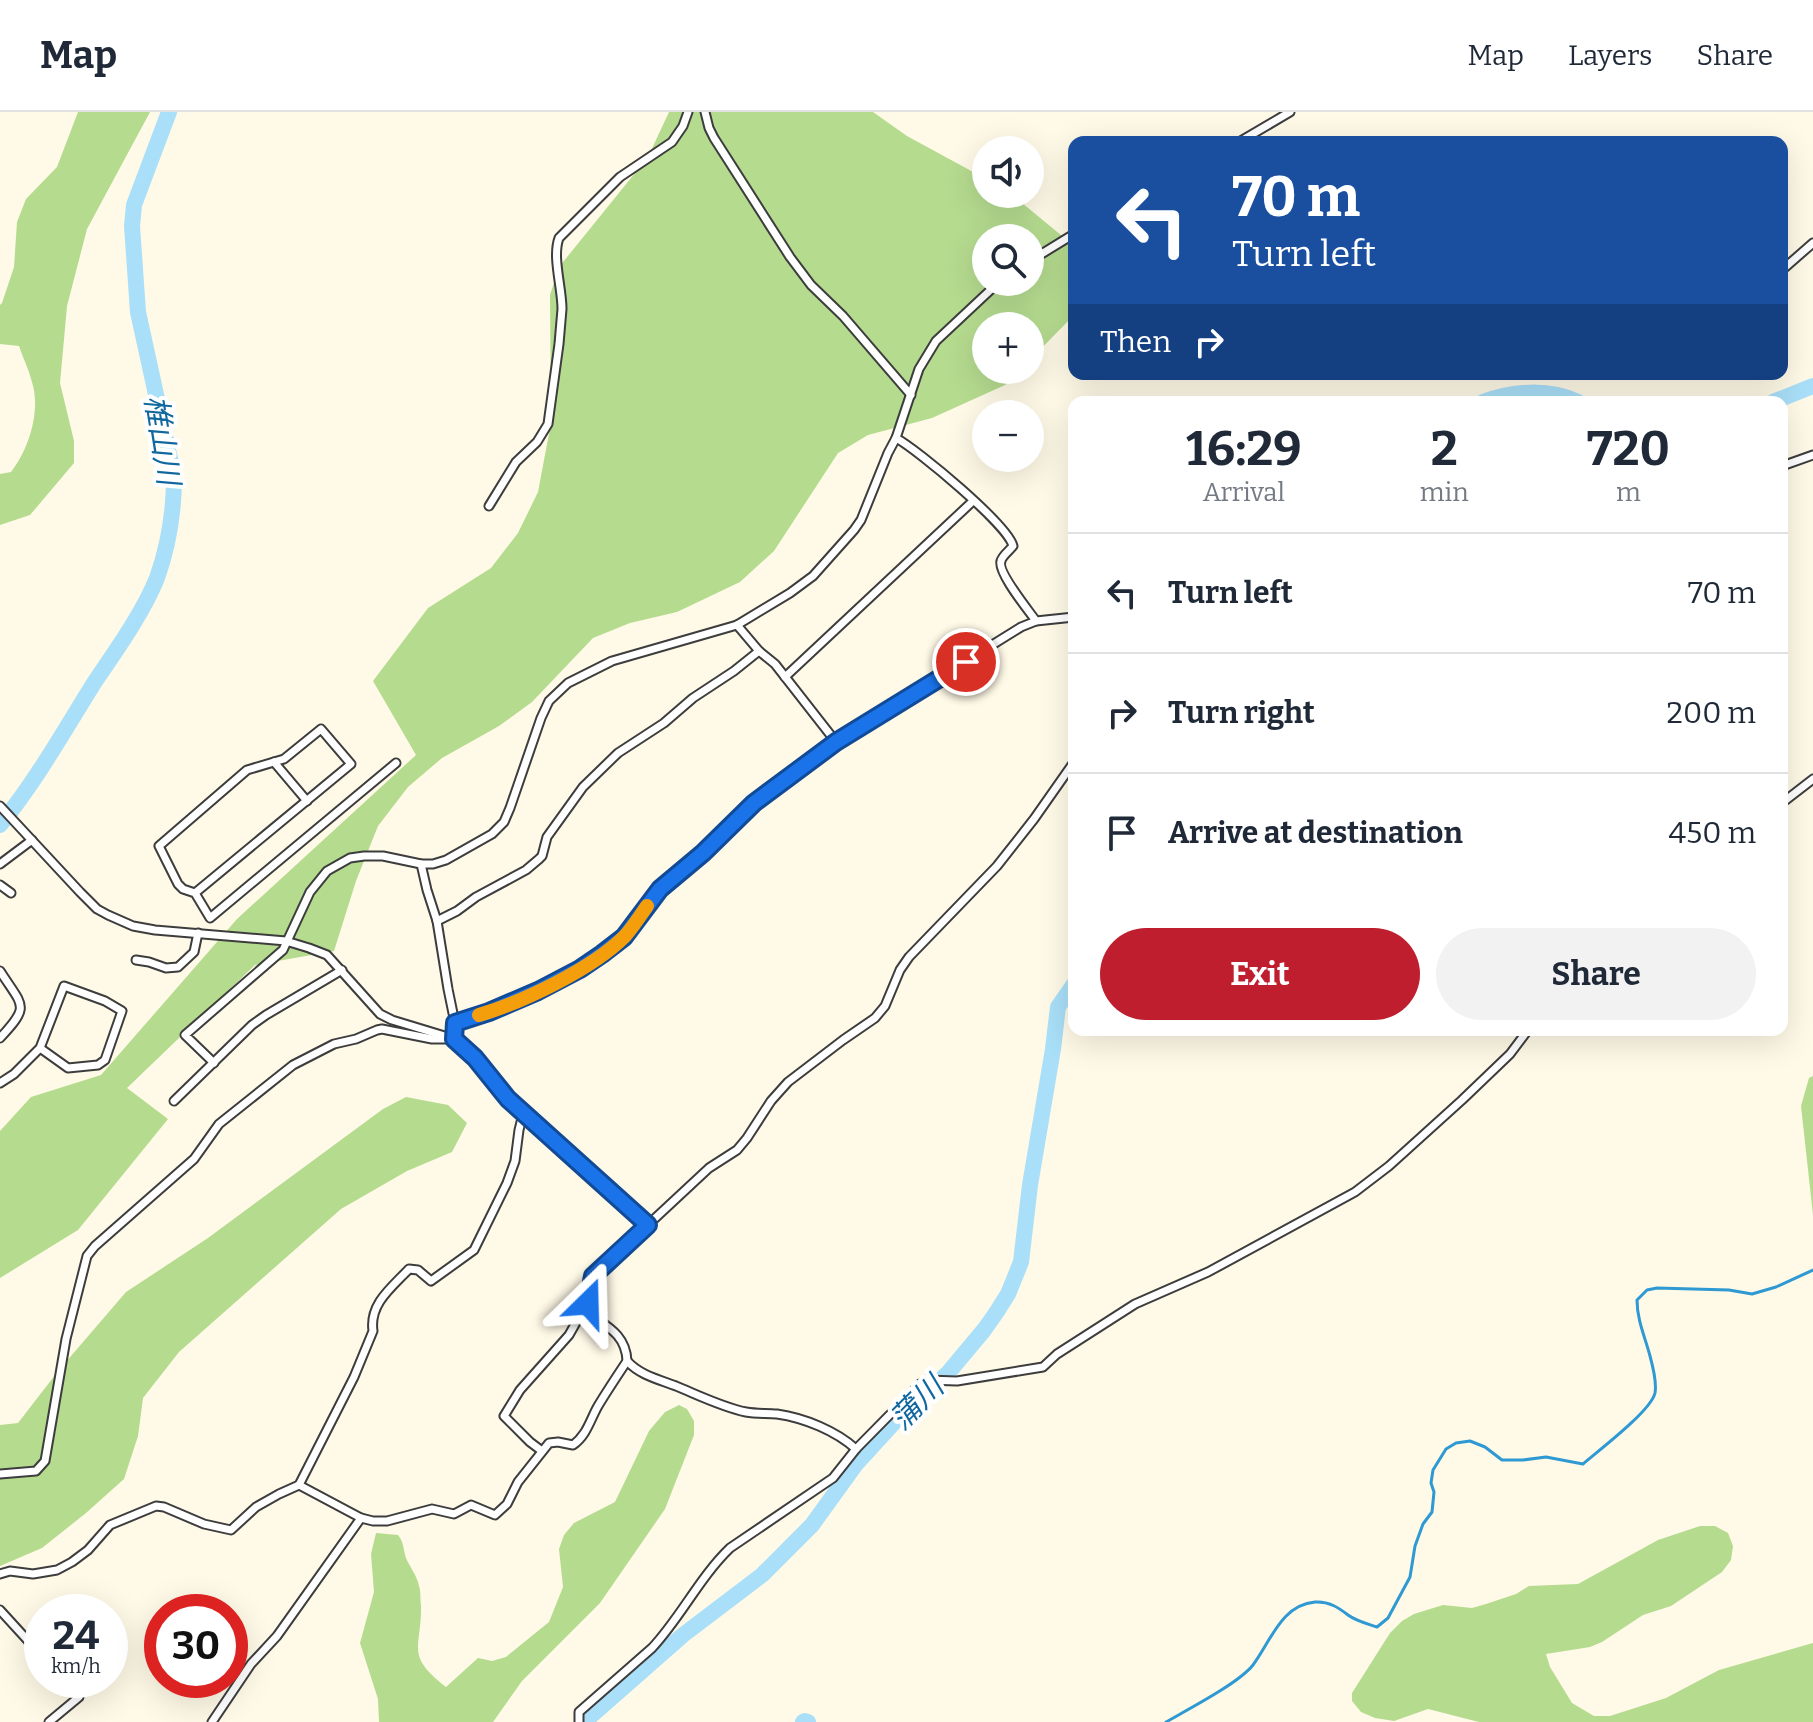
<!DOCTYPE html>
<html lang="en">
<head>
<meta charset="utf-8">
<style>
	:root { --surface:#fff; --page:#f2f2f3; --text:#1f2937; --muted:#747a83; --line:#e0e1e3; --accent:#be1e2e }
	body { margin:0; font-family:Bitter,"Noto Sans JP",serif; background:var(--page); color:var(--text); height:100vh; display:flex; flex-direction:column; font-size:30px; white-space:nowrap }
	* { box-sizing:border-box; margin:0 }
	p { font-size:26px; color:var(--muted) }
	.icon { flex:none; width:44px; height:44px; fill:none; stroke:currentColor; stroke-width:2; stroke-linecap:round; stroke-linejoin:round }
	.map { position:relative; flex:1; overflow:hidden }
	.panel { position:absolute; left:1068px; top:284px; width:720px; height:640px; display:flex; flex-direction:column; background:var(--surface); border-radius:16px; box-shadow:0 8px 32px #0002 }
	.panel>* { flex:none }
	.guide { position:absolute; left:1068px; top:24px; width:720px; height:244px; border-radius:16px; box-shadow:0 8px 32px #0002; background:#1a4fa0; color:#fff; overflow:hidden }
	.buttons { position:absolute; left:972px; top:24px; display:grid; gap:16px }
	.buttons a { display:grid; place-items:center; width:72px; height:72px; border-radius:50%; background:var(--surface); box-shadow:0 8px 32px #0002; font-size:40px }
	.speed { position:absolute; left:24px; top:1482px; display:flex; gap:16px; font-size:40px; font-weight:700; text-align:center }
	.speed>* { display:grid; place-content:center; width:104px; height:104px; border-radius:50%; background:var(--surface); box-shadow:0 8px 32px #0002; line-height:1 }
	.speed small { font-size:20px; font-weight:400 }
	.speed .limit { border:12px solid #d22; background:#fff; color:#111 }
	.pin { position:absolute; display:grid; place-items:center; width:68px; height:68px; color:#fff; margin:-34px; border:4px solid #fff; border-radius:50%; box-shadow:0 2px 8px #0007 }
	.me { position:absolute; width:88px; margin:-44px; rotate:22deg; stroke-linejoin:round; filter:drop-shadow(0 0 6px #0008) }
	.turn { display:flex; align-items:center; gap:28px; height:168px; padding:0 32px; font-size:36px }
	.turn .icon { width:104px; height:104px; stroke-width:2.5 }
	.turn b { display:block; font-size:56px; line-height:68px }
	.then { display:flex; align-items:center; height:76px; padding:0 32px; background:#0003; gap:16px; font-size:30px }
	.eta { display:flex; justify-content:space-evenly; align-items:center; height:136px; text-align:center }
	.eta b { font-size:48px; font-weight:700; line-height:56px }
	.cta { display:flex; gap:16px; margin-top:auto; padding:16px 32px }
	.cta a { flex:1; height:92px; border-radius:48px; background:var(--accent); color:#fff; font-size:32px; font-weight:700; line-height:92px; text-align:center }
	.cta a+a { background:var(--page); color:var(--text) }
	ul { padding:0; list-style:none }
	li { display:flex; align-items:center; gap:24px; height:120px; padding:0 32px; border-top:2px solid var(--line) }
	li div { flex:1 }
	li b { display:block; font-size:30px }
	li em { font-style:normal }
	header { display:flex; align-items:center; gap:48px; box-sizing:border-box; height:112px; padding:0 40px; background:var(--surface); border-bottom:2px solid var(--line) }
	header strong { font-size:38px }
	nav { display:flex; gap:44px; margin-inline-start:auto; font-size:28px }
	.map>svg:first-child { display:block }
	.forest { fill:#b5db8f; fill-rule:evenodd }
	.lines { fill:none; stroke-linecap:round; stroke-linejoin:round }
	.stream { stroke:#2e99d2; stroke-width:3 }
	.river { stroke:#a9dff8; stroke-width:16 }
	.street-casing { stroke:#3d3d3d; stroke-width:11 }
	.street { stroke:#fff; stroke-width:7 }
	.route-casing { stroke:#114b97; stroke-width:20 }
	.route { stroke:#1a73e8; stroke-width:14 }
	.slow { stroke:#f59e0b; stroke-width:14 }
	.labels { text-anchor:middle; stroke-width:8; stroke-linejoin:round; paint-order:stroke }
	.water-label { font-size:30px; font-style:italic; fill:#10689f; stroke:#fff }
</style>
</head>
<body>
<header>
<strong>Map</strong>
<nav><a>Map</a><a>Layers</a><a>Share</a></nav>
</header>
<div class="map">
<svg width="1813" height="1610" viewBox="0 0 1813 1610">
	<rect width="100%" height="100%" fill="#fff9e7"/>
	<!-- forest -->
	<g class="forest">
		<path d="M 78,0 L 150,0 L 87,117 L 67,194 L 60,271 L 74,329 L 74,351 L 30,403 L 0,413 L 0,362 L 11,360 C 29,337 41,299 32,270 C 29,258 23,246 19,234 L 0,232 L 0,193 L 2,191 L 14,155 L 17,110 L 26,87 L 57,55 Z"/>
		<path d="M 669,0 L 873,0 L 907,24 L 986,67 L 986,82 L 1011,82 L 1073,133 L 1074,203 L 1030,248 L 1030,214 L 986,214 L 986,258 L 1020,258 L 1005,273 L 932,306 L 868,323 L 838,341 L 774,439 L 740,470 L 677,500 L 630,511 L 593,526 L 532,590 L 499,614 L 442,646 L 408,675 L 378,714 L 356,769 L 334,839 L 255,853 L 127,976 L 168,1007 L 78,1118 L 0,1166 L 0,1019 L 31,985 L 101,963 L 237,807 L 416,643 L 373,569 L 428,496 L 491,456 L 518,421 L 538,380 L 551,311 L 550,183 L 559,155 L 648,45 ZM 986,126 L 1030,126 L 1030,170 L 986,170 Z"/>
		<polygon points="1813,964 1813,1103 1801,994 1809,966"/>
		<polygon points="406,985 448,993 467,1011 452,1040 407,1059 341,1097 179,1240 143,1286 138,1324 124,1367 86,1401 42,1436 0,1454 0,1313 18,1311 59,1258 126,1180 208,1126 383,997"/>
		<path d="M 679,1293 L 687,1297 L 694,1309 L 694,1323 L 665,1397 L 600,1491 L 522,1569 L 493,1610 L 379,1610 L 378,1587 L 360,1531 L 374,1480 L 371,1442 L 376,1421 L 398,1423 C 404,1430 403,1437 406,1446 C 410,1455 417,1464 419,1474 C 421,1480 420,1487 421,1493 C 422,1537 404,1542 446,1575 L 478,1546 L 492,1549 L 506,1545 L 549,1510 L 563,1475 L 559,1437 L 564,1423 L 574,1411 L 615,1390 L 649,1319 L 665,1300 Z"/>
		<polygon points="1700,1414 1715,1414 1728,1421 1733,1434 1731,1448 1722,1460 1671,1494 1643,1503 1602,1530 1590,1535 1546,1542 1550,1555 1572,1591 1594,1604 1610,1604 1666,1586 1719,1558 1813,1531 1813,1610 1479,1610 1428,1597 1394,1609 1375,1606 1361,1600 1352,1589 1352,1581 1390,1521 1402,1509 1414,1502 1443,1493 1472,1496 1486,1492 1516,1482 1529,1474 1578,1472 1658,1428"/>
	</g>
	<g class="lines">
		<!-- stream -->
		<path class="stream" d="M 1166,1610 C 1187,1598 1239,1571 1253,1553 C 1271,1529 1281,1493 1315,1490 C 1329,1489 1339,1496 1348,1503 C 1356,1509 1368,1512 1377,1515 L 1388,1506 L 1410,1465 L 1415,1434 L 1423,1412 L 1432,1400 L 1434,1380 L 1431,1371 L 1433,1358 L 1446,1337 L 1456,1331 L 1470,1329 L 1485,1335 L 1502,1348 L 1523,1348 L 1546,1345 L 1583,1352 C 1598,1339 1651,1299 1655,1281 C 1657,1270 1653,1255 1650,1244 C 1645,1225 1637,1208 1637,1188 L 1647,1178 L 1657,1176 L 1729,1178 L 1752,1182 L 1776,1175 L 1813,1158"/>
		<!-- river -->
		<g class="river">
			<path d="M 1483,290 C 1513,279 1548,276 1578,290"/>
			<polyline points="1773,290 1813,274"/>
			<path d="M 0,713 C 36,669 64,619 94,571 C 115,540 143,501 157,466 C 168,435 174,398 174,365 L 138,200 L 132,114 L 134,93 L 169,0"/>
			<polyline points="584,1610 683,1523 762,1463 812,1413 856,1352 899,1305 948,1261 984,1218 996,1201 1008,1182 1021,1150 1030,1073 1053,937 1058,895 1074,872"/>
			<polyline points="803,1610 805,1609 808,1610"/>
		</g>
		<defs>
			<g id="street">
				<polyline points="705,0 709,16 714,26 790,145 811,173 843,204 911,283"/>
				<polyline points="1239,30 1290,0"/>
				<polyline points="1030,149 1074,122"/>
				<polyline points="1782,158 1813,131"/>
				<path d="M 896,326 C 918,338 1008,413 1013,434 C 1010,438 1002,444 1001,449 C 997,460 1029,499 1036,509"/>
				<polyline points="1782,354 1813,343"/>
				<path d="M 489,394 L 516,350 L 537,330 L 548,312 L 559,232 L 562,197 C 562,175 552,145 559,126 L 620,65 L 672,30 L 683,14 L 688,0"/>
				<polyline points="737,513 759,539 775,552 836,630"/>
				<polyline points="785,565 973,389"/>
				<polyline points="274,650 307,689"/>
				<polyline points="1782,691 1813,667"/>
				<polyline points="0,694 80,780 97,797 108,803 133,814 155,818 286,829 309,836 327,843 380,902 392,908 448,925"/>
				<polyline points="0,752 32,728"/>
				<polyline points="421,752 427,778 437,809 448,877 455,911 454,927 468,939 508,987 648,1113"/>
				<polyline points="0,773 11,781"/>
				<polyline points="195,781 351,652 321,617 284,647 247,658 159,734 178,772 183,777 195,781 210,806 396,651"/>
				<polyline points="437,809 457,799 476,785 526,758 539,747 542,744 547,725 583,675 618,641 664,611 693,586 734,559 759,539"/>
				<polyline points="136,848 149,850 166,856 178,855 194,840 198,821"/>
				<path d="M 0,859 C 23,895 31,893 0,926"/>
				<polyline points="455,911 489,900 538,879 580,857 602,842 624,825 660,777 703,741 754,691 836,630 1021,515 1036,509 1074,505"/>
				<polyline points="214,951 185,923 283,838 310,780 327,759 350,746 364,744 383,744 421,752 433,752 446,748 492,722 504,710 510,696 541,606 549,589 568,571 612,549 737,513 790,481 813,464 854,418 861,408 888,341 896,326 919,257 936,229 999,170"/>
				<polyline points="0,971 14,962 40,936 64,874 105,889 122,899 105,948 98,953 68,956 40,936"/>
				<polyline points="174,989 252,913 266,903 342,858"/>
				<path d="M 627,1249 C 640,1263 657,1267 676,1274 C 698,1283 722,1295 746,1300 C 756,1302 767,1301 777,1302 C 805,1306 836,1319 856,1337"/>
				<polyline points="542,1339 530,1330 504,1304 520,1278 569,1223 578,1207 587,1200"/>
				<polyline points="0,1362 36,1359 45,1349 66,1227 87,1144 95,1134 194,1047 219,1012 293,953 334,932 356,927 377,918 382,917 432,927 454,927"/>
				<path d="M 299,1373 L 361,1406 L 373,1409 L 387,1409 L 432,1397 L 454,1402 L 471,1393 L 495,1403 L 507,1392 L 518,1370 L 549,1331 L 558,1330 L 573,1333 C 587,1323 590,1308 598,1294 C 607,1279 617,1264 627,1249 C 626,1222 606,1214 587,1200 L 593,1164 L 709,1056 L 737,1038 L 747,1026 L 771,989 L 788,970 L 843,928 L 875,906 L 885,894 L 900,858 L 909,845 L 997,754 L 1034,707 L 1074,650"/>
				<path d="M 0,1462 L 10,1459 L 33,1462 L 57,1458 L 72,1450 L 88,1438 L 110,1413 L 156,1394 L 164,1395 L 204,1412 L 231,1418 L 256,1395 L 279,1382 L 299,1373 L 354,1265 L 373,1219 C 369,1192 392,1175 409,1157 L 418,1158 L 431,1169 L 474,1138 L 507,1071 L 515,1049 L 519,1018 L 523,1002"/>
				<polyline points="0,1498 42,1544"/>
				<polyline points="49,1610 79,1585 63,1568"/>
				<polyline points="212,1610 251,1552 277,1524 361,1406"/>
				<path d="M 579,1610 L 579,1600 L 652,1536 C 681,1505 699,1466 730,1436 L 833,1366 L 856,1337 L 920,1272 L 926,1268 L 957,1269 L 1043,1255 L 1057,1242 L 1135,1192 L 1208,1160 L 1355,1080 L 1389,1054 L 1462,988 L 1510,942 L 1528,918"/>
			</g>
		</defs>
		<!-- street casing -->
		<use href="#street" class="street-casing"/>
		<!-- street -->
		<use href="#street" class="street"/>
	</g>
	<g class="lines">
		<defs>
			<polyline id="route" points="588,1191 593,1164 648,1113 508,987 475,946 454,927 455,911 489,900 538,879 580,857 602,842 624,825 660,777 703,741 754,691 836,630 966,550"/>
		</defs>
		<!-- route casing -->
		<use href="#route" class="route-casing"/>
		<!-- route -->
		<use href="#route" class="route"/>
		<!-- slow -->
		<path class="slow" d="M 479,903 C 523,890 592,857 625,824 C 633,815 640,804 647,794"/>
	</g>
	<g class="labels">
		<!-- water labels -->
		<g class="water-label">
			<text transform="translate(162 328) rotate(81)" y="10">椎山川</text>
			<text transform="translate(917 1291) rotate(-45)" y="10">蒲川</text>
		</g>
	</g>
</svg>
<div class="buttons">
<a><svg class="icon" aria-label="sound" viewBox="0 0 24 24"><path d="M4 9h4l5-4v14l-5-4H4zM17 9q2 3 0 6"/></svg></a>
<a><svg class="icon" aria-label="search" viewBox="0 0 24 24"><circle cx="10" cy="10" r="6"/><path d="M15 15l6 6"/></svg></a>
<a>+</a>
<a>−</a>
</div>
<div class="speed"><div>24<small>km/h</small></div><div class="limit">30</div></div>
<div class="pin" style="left:966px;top:550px;background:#d93025"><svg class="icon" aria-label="arrive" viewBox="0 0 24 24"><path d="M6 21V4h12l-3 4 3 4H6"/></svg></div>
<svg class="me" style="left:588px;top:1191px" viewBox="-20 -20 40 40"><path d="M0-17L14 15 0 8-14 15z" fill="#1a73e8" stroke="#fff" stroke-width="4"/></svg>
<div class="guide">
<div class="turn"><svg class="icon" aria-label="left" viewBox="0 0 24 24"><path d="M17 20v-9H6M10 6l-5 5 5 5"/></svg><div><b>70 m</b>Turn left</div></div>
<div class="then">Then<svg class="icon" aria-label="right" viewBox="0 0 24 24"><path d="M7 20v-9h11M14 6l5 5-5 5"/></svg></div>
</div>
<section class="panel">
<div class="eta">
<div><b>16:29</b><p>Arrival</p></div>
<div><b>2</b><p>min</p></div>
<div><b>720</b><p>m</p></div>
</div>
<ul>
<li><svg class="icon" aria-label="left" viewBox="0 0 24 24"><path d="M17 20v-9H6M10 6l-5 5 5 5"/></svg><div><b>Turn left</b></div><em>70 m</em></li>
<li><svg class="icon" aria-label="right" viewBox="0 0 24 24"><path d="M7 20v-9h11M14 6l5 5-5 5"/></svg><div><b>Turn right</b></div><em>200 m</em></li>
<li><svg class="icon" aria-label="arrive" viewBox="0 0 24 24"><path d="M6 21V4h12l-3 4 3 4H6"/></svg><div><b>Arrive at destination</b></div><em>450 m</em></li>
</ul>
<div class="cta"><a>Exit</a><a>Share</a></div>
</section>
</div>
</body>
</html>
